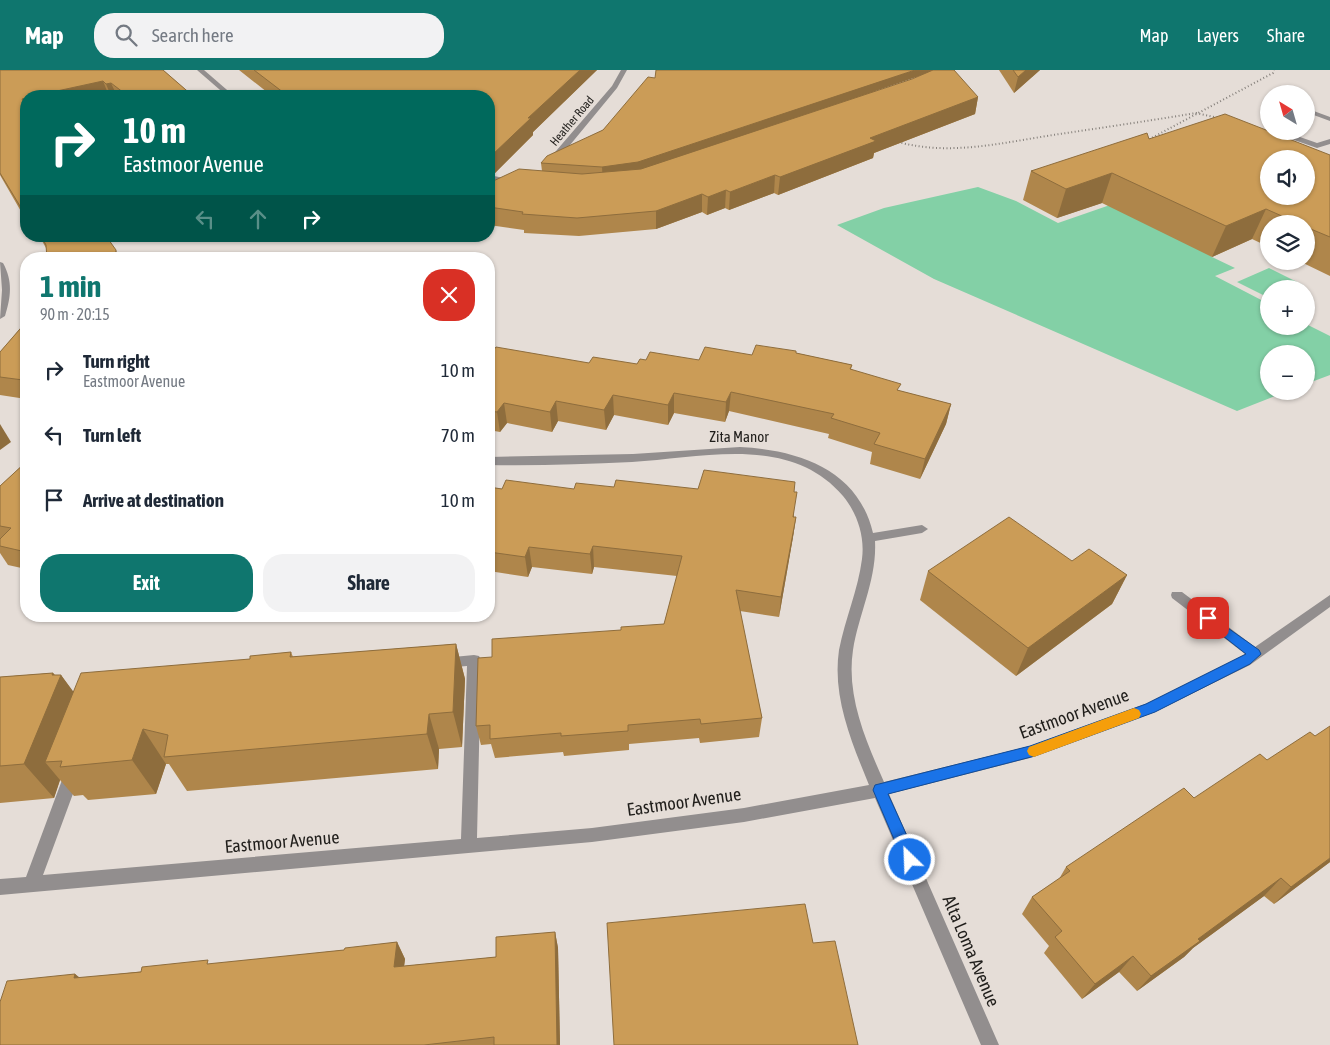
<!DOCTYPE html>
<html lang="en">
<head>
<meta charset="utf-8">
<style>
	:root { --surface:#fff; --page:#f2f2f3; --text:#1f2937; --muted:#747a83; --accent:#0f766e }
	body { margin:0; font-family:"Asap Condensed",sans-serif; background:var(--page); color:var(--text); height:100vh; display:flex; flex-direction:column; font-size:19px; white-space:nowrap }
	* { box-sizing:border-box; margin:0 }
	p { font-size:16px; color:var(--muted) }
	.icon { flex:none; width:28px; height:28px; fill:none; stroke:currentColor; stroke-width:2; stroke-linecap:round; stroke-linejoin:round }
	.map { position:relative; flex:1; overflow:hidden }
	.drawer { position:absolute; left:20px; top:182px; width:475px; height:370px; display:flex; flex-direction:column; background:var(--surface); border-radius:20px; box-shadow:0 1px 4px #0004 }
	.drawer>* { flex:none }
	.hud { position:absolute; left:20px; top:20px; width:475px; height:152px; border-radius:20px; box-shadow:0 1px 4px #0004; background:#00695c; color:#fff; overflow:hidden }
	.needle { width:32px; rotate:323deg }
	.controls { position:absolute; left:1260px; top:15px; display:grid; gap:10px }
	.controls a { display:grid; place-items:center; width:55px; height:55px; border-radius:50%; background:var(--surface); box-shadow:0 1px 4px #0004; font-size:25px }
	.pin { position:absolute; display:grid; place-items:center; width:42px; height:42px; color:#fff; margin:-21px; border-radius:10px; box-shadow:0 2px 8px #0006 }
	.me { position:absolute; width:55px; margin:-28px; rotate:336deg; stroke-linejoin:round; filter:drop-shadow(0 0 4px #0008) }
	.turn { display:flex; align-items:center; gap:18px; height:105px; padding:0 20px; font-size:22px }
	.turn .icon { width:65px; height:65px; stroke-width:2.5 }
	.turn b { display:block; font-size:35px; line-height:42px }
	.lanes { display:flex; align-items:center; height:48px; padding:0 20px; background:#0003; justify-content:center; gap:25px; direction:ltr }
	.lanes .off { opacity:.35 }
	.round { display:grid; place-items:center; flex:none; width:52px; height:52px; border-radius:20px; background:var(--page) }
	.headline { display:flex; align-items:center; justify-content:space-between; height:85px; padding:0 20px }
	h1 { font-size:30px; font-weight:700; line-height:38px; color:var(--accent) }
	.cta { display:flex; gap:10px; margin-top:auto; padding:10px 20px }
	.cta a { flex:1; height:58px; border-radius:20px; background:var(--accent); color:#fff; font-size:20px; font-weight:700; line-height:58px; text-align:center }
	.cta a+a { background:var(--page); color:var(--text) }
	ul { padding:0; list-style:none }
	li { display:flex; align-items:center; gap:15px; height:65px; padding:0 20px }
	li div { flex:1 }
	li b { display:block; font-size:19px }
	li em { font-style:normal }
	header { display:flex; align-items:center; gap:30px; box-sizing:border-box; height:70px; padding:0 25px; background:var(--accent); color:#fff }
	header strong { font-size:24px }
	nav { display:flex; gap:28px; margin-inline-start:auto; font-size:18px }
	.search { width:350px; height:45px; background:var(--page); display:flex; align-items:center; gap:12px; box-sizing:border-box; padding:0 18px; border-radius:20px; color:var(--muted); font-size:19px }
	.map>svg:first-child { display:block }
	.green { fill:#83d0a6 }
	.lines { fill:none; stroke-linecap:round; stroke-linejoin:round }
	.path { stroke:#86817c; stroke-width:2; stroke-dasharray:1 2.5; stroke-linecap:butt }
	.minor { fill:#928e8e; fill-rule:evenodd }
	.wall { fill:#af864b }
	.shaded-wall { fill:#8e6d3d }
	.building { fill:#cb9c57; stroke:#8e6d3d; fill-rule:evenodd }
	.route { fill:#1a73e8; stroke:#114b97 }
	.slow { fill:#f59e0b }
	.labels { text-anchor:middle; stroke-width:5; stroke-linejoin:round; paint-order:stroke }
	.far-street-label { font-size:12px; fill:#201e1b; stroke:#e5ddd7 }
	.street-label { font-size:15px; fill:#201e1b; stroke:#e5ddd7 }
	.near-street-label { font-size:18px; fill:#201e1b; stroke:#e5ddd7 }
</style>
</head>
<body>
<header>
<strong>Map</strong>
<div class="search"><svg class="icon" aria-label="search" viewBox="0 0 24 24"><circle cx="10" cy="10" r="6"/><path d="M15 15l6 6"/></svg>Search here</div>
<nav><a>Map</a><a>Layers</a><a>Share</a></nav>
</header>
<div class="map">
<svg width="1330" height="975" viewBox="0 0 1330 975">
	<rect width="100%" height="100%" fill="#e5ddd7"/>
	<!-- green -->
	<g class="green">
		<polygon points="978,117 1016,131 1058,153 1136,126 1212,187 1235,198 1215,206 1269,234 1269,256 1306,256 1306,254 1330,266 1330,305 1306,314 1306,284 1269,284 1269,321 1288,321 1237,341 934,209 837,155 884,138"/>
		<polygon points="1269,198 1303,215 1294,219 1269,219 1269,228 1237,212"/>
	</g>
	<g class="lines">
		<!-- path -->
		<g class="path">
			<polyline points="1146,71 1273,3 1274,0"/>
			<path d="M 898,72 C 950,86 1001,73 1053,65 C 1100,58 1148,51 1196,43 L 1218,48"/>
		</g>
		<!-- minor -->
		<g class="minor">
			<polygon points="197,0 204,0 234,26 227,26"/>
			<polygon points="621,0 627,0 617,18 556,92 550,92 550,88 612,16"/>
			<polygon points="1311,40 1330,47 1330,51 1311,44 1306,46 1306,41"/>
			<polygon points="1253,60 1283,61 1317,73 1330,69 1330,74 1317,78 1277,64 1253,64"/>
			<polygon points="489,105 519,111 515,113 489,109"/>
			<path d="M 0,192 L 3,193 C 13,211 11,227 5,246 L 0,249 L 2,220 Z"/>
			<path d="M 740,377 C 798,380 858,399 873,463 L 922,455 L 928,459 L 922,463 L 875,471 C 877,509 859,543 853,580 C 846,626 866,671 884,712 L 1030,676 L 1145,634 L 1245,584 L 1172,528 L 1171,525 L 1172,522 L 1182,522 L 1255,577 L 1330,525 L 1330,537 L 1250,595 L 1155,642 L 1030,688 L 889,724 L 999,975 L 981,975 L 875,728 L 744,752 L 592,772 L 0,825 L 0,809 L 26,807 L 65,702 L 68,697 L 73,695 L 78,697 L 81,702 L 43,805 L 461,769 L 467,596 L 443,598 L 438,597 L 436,593 L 438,589 L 443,588 L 474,585 L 479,586 L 481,590 L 477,768 L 592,758 L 744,738 L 869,715 C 852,673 832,627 839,580 C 845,549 858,520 862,489 C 865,466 857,443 843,426 C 790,364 703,388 632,392 C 585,394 536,396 489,395 L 489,387 L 633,384 Z"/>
		</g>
	</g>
	<!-- wall -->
	<g class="wall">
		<polygon points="0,0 163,0 193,26 26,26 26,150 0,105"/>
		<polygon points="239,0 597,0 533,62 533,65 494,104 489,104 489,26 272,26"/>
		<polygon points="999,0 1040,0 1014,23"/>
		<polygon points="655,8 978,27 975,44 874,83 873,88 778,125 774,123 729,140 725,138 707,145 702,142 656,159 579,166 524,163 524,160 489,155 489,113 542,101 541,93 603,60"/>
		<polygon points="1149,69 1330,85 1330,206 1299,191 1306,191 1306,154 1269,154 1269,177 1252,169 1212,187 1102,133 1057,148 1023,130 1031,101"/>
		<polygon points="36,166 108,166 110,171 119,188 130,189 47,189 46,178 41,169 38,169"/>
		<polygon points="26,252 26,329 0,325 0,282"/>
		<polygon points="796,283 852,295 851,299 900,321 951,334 946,354 920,409 870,394 872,382 828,368 829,364 729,341 725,352 674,343 668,355 614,345 606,360 558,351 552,362 507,353 500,362 489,360 489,286 589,293 637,294 646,290 699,290 752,285"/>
		<polygon points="26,392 26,499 8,495 0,483 0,416"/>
		<polygon points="489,417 502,419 574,419 614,417 794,422 794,447 796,447 793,467 779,547 740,541 762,648 759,667 700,673 699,668 629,674 629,680 564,686 563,682 495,688 491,674 481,675 476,656 492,587 621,560 664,554 677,506 594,497 592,504 532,497 528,507 489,501"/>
		<polygon points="1072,491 1127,505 1112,534 1016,606 920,530 928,501"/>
		<polygon points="456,574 465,609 462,677 439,679 438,699 187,721 169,694 166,694 156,724 88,730 83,725 74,726 60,710 54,728 0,733 0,607 53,603 55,605 61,605 73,622 250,589 291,582 293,587"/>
		<polygon points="1194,728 1330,792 1274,834 1264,826 1193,878 1184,887 1137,921 1119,902 1082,929 1044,883 1049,876 1022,844 1032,827 1059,809 1066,797"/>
		<polygon points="555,862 558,878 560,975 0,975 75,904 80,908 344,880 397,872 405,889 404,896 496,887"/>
	</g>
	<!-- shaded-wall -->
	<g class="shaded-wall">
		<polygon points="580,0 597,0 533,62 533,65 494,104 491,86 528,48"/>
		<polygon points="915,0 937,0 603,114 602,97"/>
		<polygon points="1026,0 1040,0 1014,23 1018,7"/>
		<polygon points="103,11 109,26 34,26"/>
		<polygon points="111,13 117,26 111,26 106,14"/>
		<polygon points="978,27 975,44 874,83 873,88 778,125 780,107 870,68"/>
		<polygon points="26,28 26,38 22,29"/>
		<polygon points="1112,103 1102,133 1057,148 1066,119"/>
		<polygon points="775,105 774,123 729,140 730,122"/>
		<polygon points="726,120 725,138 707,145 708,127"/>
		<polygon points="702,124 702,142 656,159 656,141"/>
		<polygon points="1266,139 1252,169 1212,187 1226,156"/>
		<polygon points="116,180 119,189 115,189"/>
		<polygon points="26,307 26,315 23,310"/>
		<polygon points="731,322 729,341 725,352 726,332"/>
		<polygon points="674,323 674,343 668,355 668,335"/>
		<polygon points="613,325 614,345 606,360 604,340"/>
		<polygon points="556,331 558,351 552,362 550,342"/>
		<polygon points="504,333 507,353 500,362 497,342"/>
		<polygon points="951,334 946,354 920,409 925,389"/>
		<polygon points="0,354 11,372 0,380"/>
		<polygon points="796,447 793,467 779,547 781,527"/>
		<polygon points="593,476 594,497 592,504 590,484"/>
		<polygon points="529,477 532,497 528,507 525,487"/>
		<polygon points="1127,505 1112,534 1016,606 1028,578"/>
		<polygon points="456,574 465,609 462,677 453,642"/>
		<polygon points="53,603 58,610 61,605 87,640 62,691 45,692 60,710 54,728 24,694"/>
		<polygon points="429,644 439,679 438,699 427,664"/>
		<polygon points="143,659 166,694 156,724 132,690"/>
		<polygon points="1330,788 1330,792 1274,834 1291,817"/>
		<polygon points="1281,808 1264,826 1193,878 1184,887 1137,921 1151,906 1198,869"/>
		<polygon points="555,862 558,878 560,975 557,975"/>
		<polygon points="397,872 405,889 402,913 394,897"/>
		<polygon points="1133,886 1119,902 1082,929 1095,914"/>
		<polygon points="75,904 93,919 74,908"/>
	</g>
	<!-- building -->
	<g class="building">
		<polygon points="0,0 163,0 193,26 128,26 111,13 106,14 103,11 34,26 26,26 26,28 22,29 26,36 26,146 0,103"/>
		<polygon points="254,0 580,0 528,48 531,48 491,86 489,86 489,26 288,26"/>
		<polygon points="656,0 915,0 638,92 602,97 541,93 547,86 603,60 648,7 655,8"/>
		<polygon points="933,0 954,0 978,27 870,68 876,71 780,107 775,105 730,122 726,120 708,127 702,124 656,141 577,148 522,144 523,142 489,137 489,113 519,99 582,104 641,99 912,9"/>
		<polygon points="1013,0 1026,0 1018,7"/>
		<path d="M 1225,44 L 1330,85 L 1330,167 L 1306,157 L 1306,154 L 1300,154 L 1266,139 L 1226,156 L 1112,103 L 1066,119 L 1031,101 L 1147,63 L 1149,69 ZM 1269,89 L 1306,89 L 1306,126 L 1269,126 Z"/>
		<polygon points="41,166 106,166 116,180 115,189 129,187 128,189 47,189 46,175"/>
		<polygon points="26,252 26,307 23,310 0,307 0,282"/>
		<polygon points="756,275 796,281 796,283 852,295 850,299 901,314 897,320 951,334 925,389 874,374 880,363 831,348 834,344 731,322 726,332 674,323 668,335 613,325 604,340 556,331 550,342 504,333 497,342 489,341 489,286 496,277 589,293 593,287 637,294 640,289 646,290 650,282 699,290 705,277 752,285"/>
		<polygon points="26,392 26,482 0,476 0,469 11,458 0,456 0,416"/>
		<polygon points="704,400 795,412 794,422 797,422 793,447 796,447 781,527 736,520 762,648 701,654 700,649 628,655 628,661 561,666 561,663 490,669 490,655 476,656 478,588 492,587 492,569 621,560 621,557 664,554 682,486 593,476 590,484 529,477 525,487 489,482 489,417 502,419 506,410 574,419 576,413 614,417 616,410 698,419"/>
		<polygon points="1009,447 1072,491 1089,479 1127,505 1028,578 928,501"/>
		<polygon points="456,574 453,642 429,644 427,664 164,687 168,665 143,659 132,690 60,697 62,691 45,692 81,603 250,589 250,586 291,582 290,587"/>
		<polygon points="53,603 52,605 61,605 24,694 0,696 0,607"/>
		<polygon points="1330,656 1330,788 1291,817 1281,808 1198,869 1200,871 1151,906 1133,886 1095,914 1055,867 1062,861 1032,827 1070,801 1066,797 1184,718 1194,728 1260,684 1267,690 1310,662 1315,666"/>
		<polygon points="805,834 813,873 835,871 858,975 614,975 607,853"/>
		<polygon points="555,862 557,975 494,975 494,967 424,975 0,975 0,932 7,911 75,904 74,908 141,902 142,897 208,890 207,894 344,880 345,878 397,872 394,897 496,887 496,867"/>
	</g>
	<!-- route -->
	<polygon class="route" points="1208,544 1259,580 1261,584 1250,594 1155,642 1035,686 888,724 918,790 915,795 910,797 905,795 873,720 875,715 1030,676 1146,634 1246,584 1204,551 1202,548 1204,545"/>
	<!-- slow -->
	<polygon class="slow" points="1134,638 1139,640 1141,644 1139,648 1034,687 1029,685 1027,681 1029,677"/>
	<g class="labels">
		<!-- far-street labels -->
		<g class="far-street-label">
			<text transform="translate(572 51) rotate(-50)" y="4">Heather Road</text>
		</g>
		<!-- street labels -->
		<g class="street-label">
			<text x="739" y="372">Zita Manor</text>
		</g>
		<!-- near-street labels -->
		<g class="near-street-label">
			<text transform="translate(1074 644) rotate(-20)" y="6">Eastmoor Avenue</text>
			<text transform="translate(684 732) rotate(-8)" y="6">Eastmoor Avenue</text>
			<text transform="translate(282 772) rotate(-5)" y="6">Eastmoor Avenue</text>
			<text transform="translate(971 881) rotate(67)" y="6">Alta Loma Avenue</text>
		</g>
	</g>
</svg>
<div class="controls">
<a><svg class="needle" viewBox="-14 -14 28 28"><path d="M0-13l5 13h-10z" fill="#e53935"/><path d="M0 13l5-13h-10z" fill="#747a83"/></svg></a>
<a><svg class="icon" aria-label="sound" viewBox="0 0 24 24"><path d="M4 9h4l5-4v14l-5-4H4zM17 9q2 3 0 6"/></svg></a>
<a><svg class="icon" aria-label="layers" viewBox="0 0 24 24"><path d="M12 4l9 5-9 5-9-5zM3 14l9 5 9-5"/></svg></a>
<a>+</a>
<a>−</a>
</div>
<div class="pin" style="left:1208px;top:548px;background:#d93025"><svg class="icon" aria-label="arrive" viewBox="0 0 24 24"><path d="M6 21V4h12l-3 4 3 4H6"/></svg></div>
<svg class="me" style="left:910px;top:790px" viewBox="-20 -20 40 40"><circle r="17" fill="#1a73e8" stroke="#fff" stroke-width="3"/><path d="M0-11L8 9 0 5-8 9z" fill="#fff"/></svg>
<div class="hud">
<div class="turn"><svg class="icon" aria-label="right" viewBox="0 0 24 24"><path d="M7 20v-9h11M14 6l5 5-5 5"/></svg><div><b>10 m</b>Eastmoor Avenue</div></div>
<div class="lanes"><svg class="icon off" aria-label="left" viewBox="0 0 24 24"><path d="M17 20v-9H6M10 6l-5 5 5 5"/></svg><svg class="icon off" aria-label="ahead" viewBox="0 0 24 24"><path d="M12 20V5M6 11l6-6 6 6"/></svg><svg class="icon" aria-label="right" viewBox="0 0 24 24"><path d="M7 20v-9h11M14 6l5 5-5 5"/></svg></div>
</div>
<section class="drawer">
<div class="headline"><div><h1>1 min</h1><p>90 m · 20:15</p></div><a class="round" style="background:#d93025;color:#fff"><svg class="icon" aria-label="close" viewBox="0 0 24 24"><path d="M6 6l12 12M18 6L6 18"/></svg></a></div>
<ul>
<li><svg class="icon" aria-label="right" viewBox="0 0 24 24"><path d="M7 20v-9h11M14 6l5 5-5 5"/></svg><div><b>Turn right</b><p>Eastmoor Avenue</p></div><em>10 m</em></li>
<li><svg class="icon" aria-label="left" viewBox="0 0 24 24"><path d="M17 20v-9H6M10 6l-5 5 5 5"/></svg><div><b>Turn left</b></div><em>70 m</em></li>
<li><svg class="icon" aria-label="arrive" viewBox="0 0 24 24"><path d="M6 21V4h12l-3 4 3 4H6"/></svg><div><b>Arrive at destination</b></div><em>10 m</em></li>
</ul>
<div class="cta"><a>Exit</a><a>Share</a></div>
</section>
</div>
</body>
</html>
